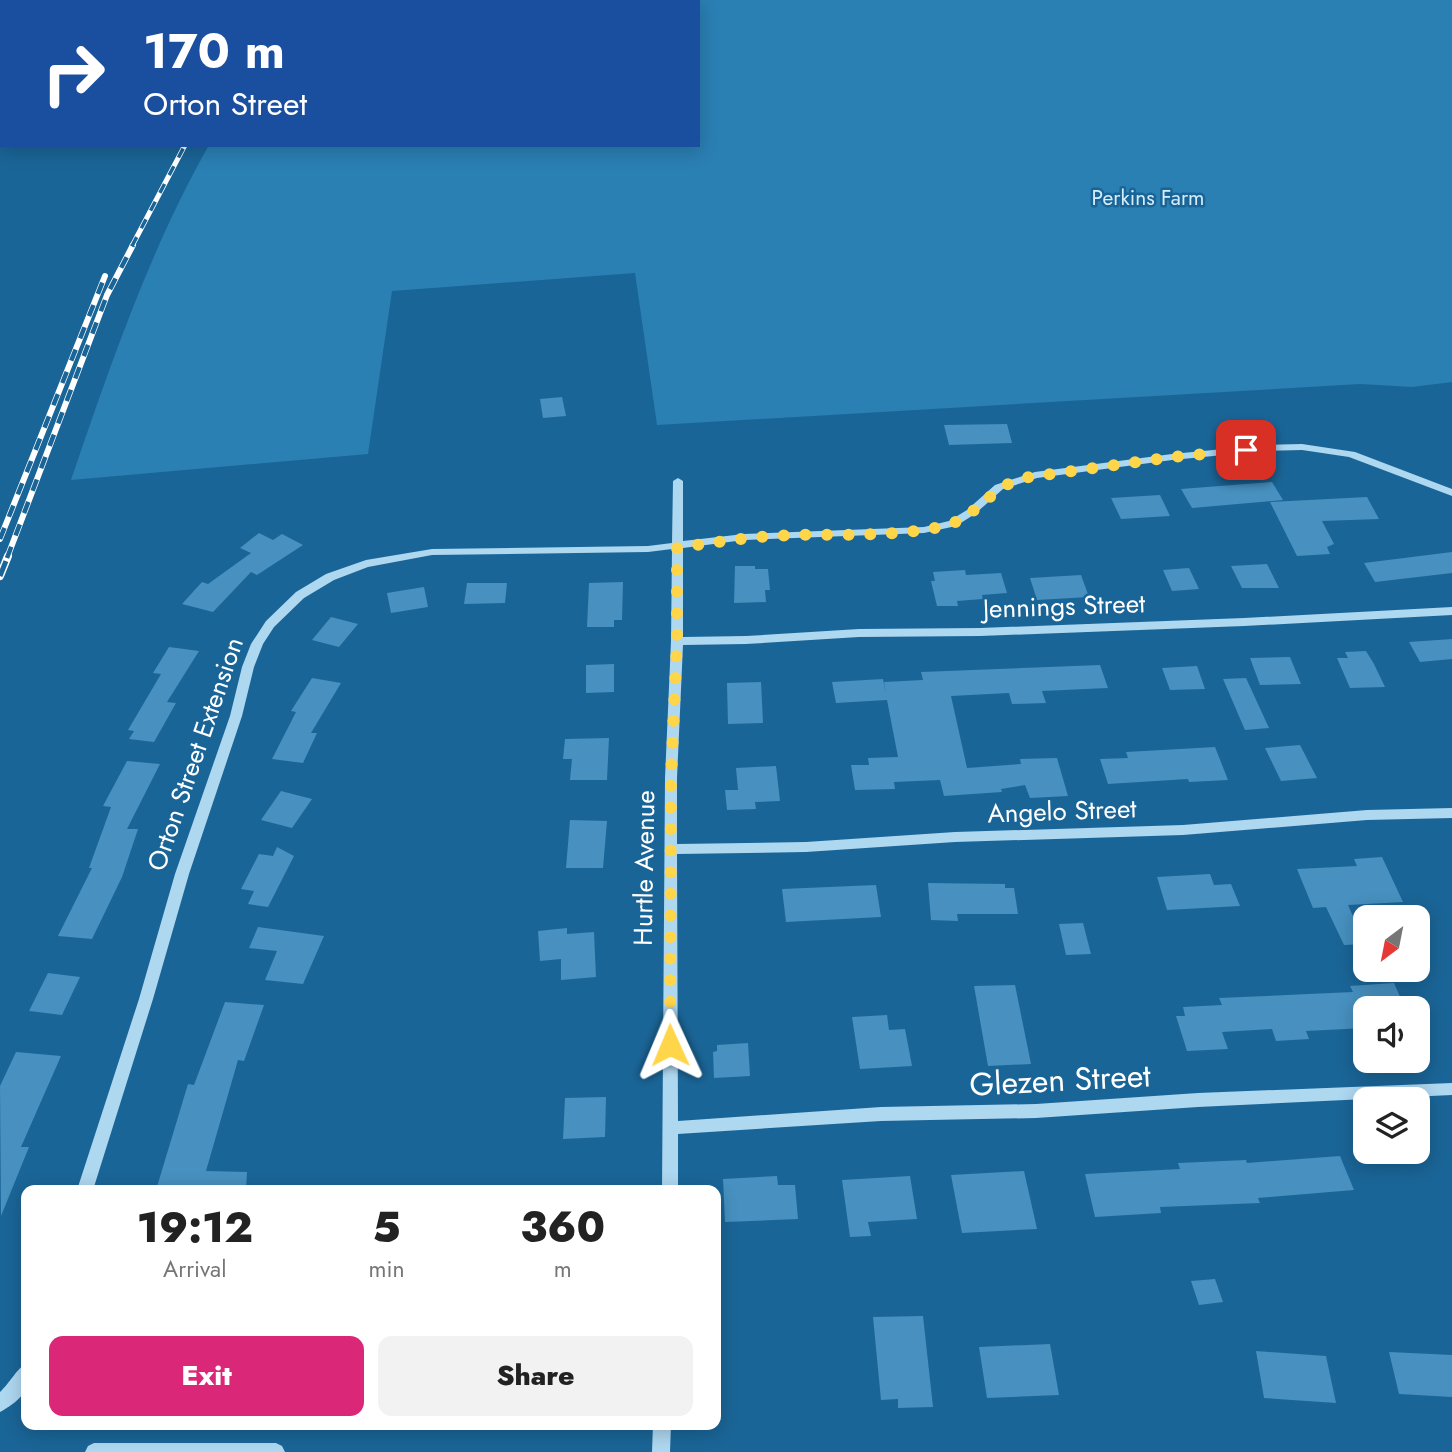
<!DOCTYPE html>
<html lang="en">
<head>
<meta charset="utf-8">
<style>
	:root { --surface:#fff; --page:#f2f2f2; --text:#222; --muted:#767676; --accent:#db2777 }
	body { margin:0; font-family:Jost,sans-serif; background:var(--page); color:var(--text); height:100vh; display:flex; flex-direction:column; font-size:26px; white-space:nowrap }
	* { box-sizing:border-box; margin:0 }
	p { font-size:23px; color:var(--muted) }
	.icon { flex:none; width:38px; height:38px; fill:none; stroke:currentColor; stroke-width:2; stroke-linecap:round; stroke-linejoin:round }
	.map { position:relative; flex:1; overflow:hidden }
	.sheet { position:absolute; left:21px; top:1185px; width:700px; height:245px; display:flex; flex-direction:column; background:var(--surface); border-radius:14px; box-shadow:0 4px 18px #0003 }
	.sheet>* { flex:none }
	.top-card { position:absolute; left:0px; top:0px; width:700px; height:147px; box-shadow:0 4px 18px #0003; background:#1a4fa0; color:#fff; overflow:hidden }
	.needle { width:46px; rotate:212deg }
	.tools { position:absolute; left:1353px; top:905px; display:grid; gap:14px }
	.tools a { display:grid; place-items:center; width:77px; height:77px; border-radius:14px; background:var(--surface); box-shadow:0 4px 18px #0003; font-size:35px }
	.pin { position:absolute; display:grid; place-items:center; width:60px; height:60px; color:#fff; margin:-30px; border-radius:14px; box-shadow:0 4px 10px #0006 }
	.me { position:absolute; width:77px; margin:-38px; rotate:359deg; stroke-linejoin:round; filter:drop-shadow(0 0 5px #0008) }
	.turn { display:flex; align-items:center; gap:24px; height:147px; padding:0 28px; font-size:32px }
	.turn .icon { width:91px; height:91px; stroke-width:2.5 }
	.turn b { display:block; font-size:49px; line-height:60px }
	.eta { display:flex; justify-content:space-evenly; align-items:center; height:119px; text-align:center }
	.eta b { font-size:42px; font-weight:800; line-height:49px }
	.cta { display:flex; gap:14px; margin-top:auto; padding:14px 28px }
	.cta a { flex:1; height:80px; border-radius:14px; background:var(--accent); color:#fff; font-size:28px; font-weight:800; line-height:80px; text-align:center }
	.cta a+a { background:var(--page); color:var(--text) }
	.map>svg:first-child { display:block }
	.green { fill:#2a7fb3 }
	.building { fill:#4790bf }
	.lines { fill:none; stroke-linecap:round; stroke-linejoin:round }
	.minor { fill:#aed7f0; fill-rule:evenodd }
	.major { fill:#f7fbff; fill-rule:evenodd }
	.rail-far2-casing { stroke:#fff; stroke-width:5 }
	.rail-far1-casing { stroke:#fff; stroke-width:6 }
	.rail-casing { stroke:#fff; stroke-width:8 }
	.rail-far2 { stroke:#1a6597; stroke-width:3.5; stroke-dasharray:10; stroke-linecap:butt }
	.rail-far1 { stroke:#1a6597; stroke-width:4.5; stroke-dasharray:12; stroke-linecap:butt }
	.rail { stroke:#1a6597; stroke-width:5; stroke-dasharray:16; stroke-linecap:butt }
	.route { stroke:#ffd54a; stroke-width:12; stroke-dasharray:0 21.6 }
	.labels { text-anchor:middle; stroke-width:5; stroke-linejoin:round; paint-order:stroke }
	.far-park-label { font-size:21px; fill:#d5edfb; stroke:#1a6597 }
	.street-label { font-size:26px; fill:#fff; stroke:#1a6597 }
	.near-street-label { font-size:32px; fill:#fff; stroke:#1a6597 }
</style>
</head>
<body>
<div class="map">
<svg width="1452" height="1452" viewBox="0 0 1452 1452">
	<rect width="100%" height="100%" fill="#1a6597"/>
	<!-- green -->
	<path class="green" d="M 300,0 L 1452,0 L 1452,382 L 1412,387 L 1360,384 L 657,425 L 635,273 L 392,291 L 368,454 L 71,480 C 110,366 149,251 209,145 L 698,145 L 698,2 L 299,2 Z"/>
	<!-- building -->
	<g class="building">
		<polygon points="562,397 566,416 543,418 540,399"/>
		<polygon points="1007,424 1012,443 949,445 944,425"/>
		<polygon points="1272,482 1283,500 1192,508 1181,489"/>
		<polygon points="1160,495 1170,516 1121,519 1111,498"/>
		<polygon points="1367,497 1379,519 1322,521 1334,544 1327,547 1330,554 1297,556 1270,502"/>
		<polygon points="259,533 273,540 282,534 303,545 257,575 251,572 213,612 182,604 202,582 208,584 251,553 240,548"/>
		<polygon points="1452,552 1452,573 1375,582 1364,563"/>
		<polygon points="1267,564 1279,588 1242,588 1231,566"/>
		<polygon points="735,566 755,566 755,569 768,569 770,590 765,590 766,602 734,603"/>
		<polygon points="1189,568 1199,589 1172,591 1163,570"/>
		<polygon points="965,570 966,575 1001,573 1007,593 982,595 983,599 957,601 958,606 937,606 931,581 935,581 933,572"/>
		<polygon points="1081,575 1089,597 1037,600 1030,578"/>
		<polygon points="623,582 622,620 614,620 614,627 587,627 589,583"/>
		<polygon points="467,583 507,583 505,603 464,604"/>
		<polygon points="424,587 428,607 391,613 387,593"/>
		<polygon points="331,617 358,624 339,647 312,640"/>
		<polygon points="1452,639 1452,659 1420,662 1409,642"/>
		<polygon points="169,647 199,651 167,702 176,703 154,742 129,739 134,731 128,730 161,674 153,673"/>
		<polygon points="1366,651 1374,664 1385,687 1350,688 1337,658 1348,658 1345,652"/>
		<polygon points="1290,657 1301,684 1260,685 1250,658"/>
		<polygon points="614,664 614,692 586,693 586,665"/>
		<polygon points="1100,665 1108,688 1042,691 1046,703 1012,704 1009,693 951,696 967,768 1021,764 1020,759 1057,758 1068,796 1030,798 1025,785 1001,789 1002,792 944,796 940,780 894,782 895,789 855,790 851,765 869,765 868,758 898,757 887,700 836,703 832,682 883,679 886,694 884,682 923,680 921,672"/>
		<polygon points="1197,666 1205,689 1170,690 1162,668"/>
		<polygon points="312,678 341,683 311,733 317,733 303,763 272,759 296,712 291,711"/>
		<polygon points="1246,678 1269,728 1245,730 1223,679"/>
		<polygon points="761,682 763,723 728,724 727,683"/>
		<polygon points="609,738 607,780 570,780 572,759 563,759 565,739"/>
		<polygon points="1300,745 1317,778 1281,781 1265,748"/>
		<polygon points="1215,747 1228,780 1189,782 1188,779 1108,784 1100,759 1128,758 1126,752"/>
		<polygon points="127,761 160,764 127,829 138,829 122,877 92,939 58,936 92,868 89,868 111,807 103,806"/>
		<polygon points="776,766 780,801 755,802 756,809 727,810 725,790 738,790 736,768"/>
		<polygon points="281,791 312,799 292,828 261,820"/>
		<polygon points="570,820 607,821 603,868 566,868"/>
		<polygon points="277,847 294,856 268,907 248,904 254,891 241,889 259,854 273,856"/>
		<polygon points="1382,857 1403,902 1348,905 1365,944 1344,945 1326,907 1313,908 1297,869 1357,866 1354,859"/>
		<polygon points="1210,874 1214,885 1231,884 1240,906 1167,910 1157,877"/>
		<polygon points="928,883 1005,884 1005,888 1014,888 1018,914 957,914 958,921 931,920"/>
		<polygon points="876,885 881,917 786,922 782,889"/>
		<polygon points="1083,923 1091,954 1066,955 1059,924"/>
		<polygon points="258,927 324,936 303,984 265,980 277,951 249,948"/>
		<polygon points="567,928 567,934 594,932 596,977 561,980 561,959 540,961 538,931"/>
		<polygon points="48,973 80,977 62,1015 29,1011"/>
		<polygon points="1394,983 1405,1008 1365,1008 1365,1028 1306,1031 1309,1039 1276,1041 1272,1029 1222,1032 1228,1049 1187,1051 1176,1016 1185,1016 1183,1007 1222,1005 1219,998 1353,992 1350,986"/>
		<polygon points="1015,985 1031,1064 988,1066 974,986"/>
		<polygon points="225,1002 264,1005 244,1061 238,1060 206,1171 247,1172 246,1190 156,1190 188,1084 194,1085"/>
		<polygon points="887,1015 889,1030 905,1029 912,1066 860,1069 852,1017"/>
		<polygon points="748,1043 750,1076 714,1078 713,1052 717,1051 717,1045"/>
		<polygon points="16,1052 61,1056 21,1147 29,1147 1,1216 0,1086"/>
		<polygon points="606,1097 605,1137 563,1139 565,1098"/>
		<polygon points="1340,1156 1354,1190 1258,1198 1260,1203 1160,1207 1161,1213 1095,1217 1085,1174 1180,1169 1178,1163 1246,1160 1247,1163"/>
		<polygon points="1024,1171 1037,1229 962,1233 951,1175"/>
		<polygon points="777,1176 778,1185 795,1185 798,1219 725,1222 723,1179"/>
		<polygon points="910,1176 917,1219 868,1222 871,1236 850,1237 842,1180"/>
		<polygon points="1215,1279 1223,1302 1199,1305 1191,1281"/>
		<polygon points="923,1316 933,1407 898,1408 898,1399 881,1400 873,1317"/>
		<polygon points="1050,1344 1059,1395 987,1398 979,1347"/>
		<polygon points="1256,1351 1326,1356 1336,1403 1264,1398"/>
		<polygon points="1389,1352 1452,1355 1452,1397 1399,1394"/>
	</g>
	<g class="lines">
		<!-- minor -->
		<g class="minor">
			<polygon points="1302,444 1355,452 1452,489 1452,496 1349,457 1302,450 1265,451 1172,460 1037,478 1003,489 975,514 956,526 924,533 744,540 683,548 683,637 746,636 859,629 980,628 1244,618 1452,607 1452,615 1244,626 980,636 859,637 746,644 683,645 677,778 677,844 806,842 955,832 1183,825 1367,810 1452,808 1452,818 1367,820 1183,835 955,842 806,852 677,854 678,1121 881,1107 1036,1104 1198,1093 1452,1083 1452,1095 1198,1107 1036,1118 881,1121 678,1134 678,1190 662,1190 665,778 671,641 672,549 648,552 432,555 368,567 334,580 304,598 274,627 263,644 254,667 242,716 189,874 153,999 93,1190 77,1190 139,999 175,874 230,716 242,667 251,644 266,621 296,592 326,574 366,560 432,549 648,546 672,543 673,481 678,478 683,481 683,541 744,534 924,527 949,521 967,510 995,485 1035,472 1172,454 1265,445"/>
			<path d="M 26,1364 C 26,1371 28,1381 26,1388 C 24,1397 8,1408 0,1412 L 0,1392 C 9,1384 18,1367 26,1364 Z"/>
			<polygon points="653,1424 671,1424 670,1452 652,1452"/>
			<polygon points="94,1443 276,1443 282,1446 285,1452 85,1452 88,1446"/>
		</g>
		<!-- major -->
		<g class="major">
			<polygon points="76,0 87,0 75,2"/>
			<polygon points="0,78 2,78 0,86"/>
		</g>
		<defs>
			<g id="rail-far2">
				<polyline points="270,2 272,0"/>
				<polyline points="132,246 185,145"/>
			</g>
			<g id="rail-far1">
				<polyline points="0,539 105,276"/>
				<polyline points="7,558 107,295 133,245"/>
			</g>
			<polyline id="rail" points="0,576 8,556"/>
		</defs>
		<!-- rail-far2 casing -->
		<use href="#rail-far2" class="rail-far2-casing"/>
		<!-- rail-far1 casing -->
		<use href="#rail-far1" class="rail-far1-casing"/>
		<!-- rail casing -->
		<use href="#rail" class="rail-casing"/>
		<!-- rail-far2 -->
		<use href="#rail-far2" class="rail-far2"/>
		<!-- rail-far1 -->
		<use href="#rail-far1" class="rail-far1"/>
		<!-- rail -->
		<use href="#rail" class="rail"/>
	</g>
	<g class="lines">
		<!-- route -->
		<path class="route" d="M 670,1045 L 671,778 L 677,641 L 677,548 C 717,542 755,536 795,535 C 843,534 893,537 940,527 C 975,520 987,490 1022,478 L 1172,457 L 1246,450"/>
	</g>
	<g class="labels">
		<!-- far-park labels -->
		<g class="far-park-label">
			<text x="1148" y="205">Perkins Farm</text>
		</g>
		<!-- street labels -->
		<g class="street-label">
			<text transform="translate(1064 606) rotate(-2)" y="9">Jennings Street</text>
			<text transform="translate(195 754) rotate(-71)" y="9">Orton Street Extension</text>
			<text transform="translate(1062 811) rotate(-2)" y="9">Angelo Street</text>
			<text transform="translate(644 868) rotate(-89)" y="9">Hurtle Avenue</text>
		</g>
		<!-- near-street labels -->
		<g class="near-street-label">
			<text transform="translate(1060 1080) rotate(-3)" y="11">Glezen Street</text>
		</g>
	</g>
</svg>
<div class="tools">
<a><svg class="needle" viewBox="-14 -14 28 28"><path d="M0-13l5 13h-10z" fill="#e53935"/><path d="M0 13l5-13h-10z" fill="#767676"/></svg></a>
<a><svg class="icon" aria-label="sound" viewBox="0 0 24 24"><path d="M4 9h4l5-4v14l-5-4H4zM17 9q2 3 0 6"/></svg></a>
<a><svg class="icon" aria-label="layers" viewBox="0 0 24 24"><path d="M12 4l9 5-9 5-9-5zM3 14l9 5 9-5"/></svg></a>
</div>
<div class="pin" style="left:1246px;top:450px;background:#d93025"><svg class="icon" aria-label="arrive" viewBox="0 0 24 24"><path d="M6 21V4h12l-3 4 3 4H6"/></svg></div>
<svg class="me" style="left:670px;top:1045px" viewBox="-20 -20 40 40"><path d="M0-17L14 15 0 8-14 15z" fill="#ffd54a" stroke="#fff" stroke-width="4"/></svg>
<div class="top-card">
<div class="turn"><svg class="icon" aria-label="right" viewBox="0 0 24 24"><path d="M7 20v-9h11M14 6l5 5-5 5"/></svg><div><b>170 m</b>Orton Street</div></div>
</div>
<section class="sheet">
<div class="eta">
<div><b>19:12</b><p>Arrival</p></div>
<div><b>5</b><p>min</p></div>
<div><b>360</b><p>m</p></div>
</div>
<div class="cta"><a>Exit</a><a>Share</a></div>
</section>
</div>
</body>
</html>
